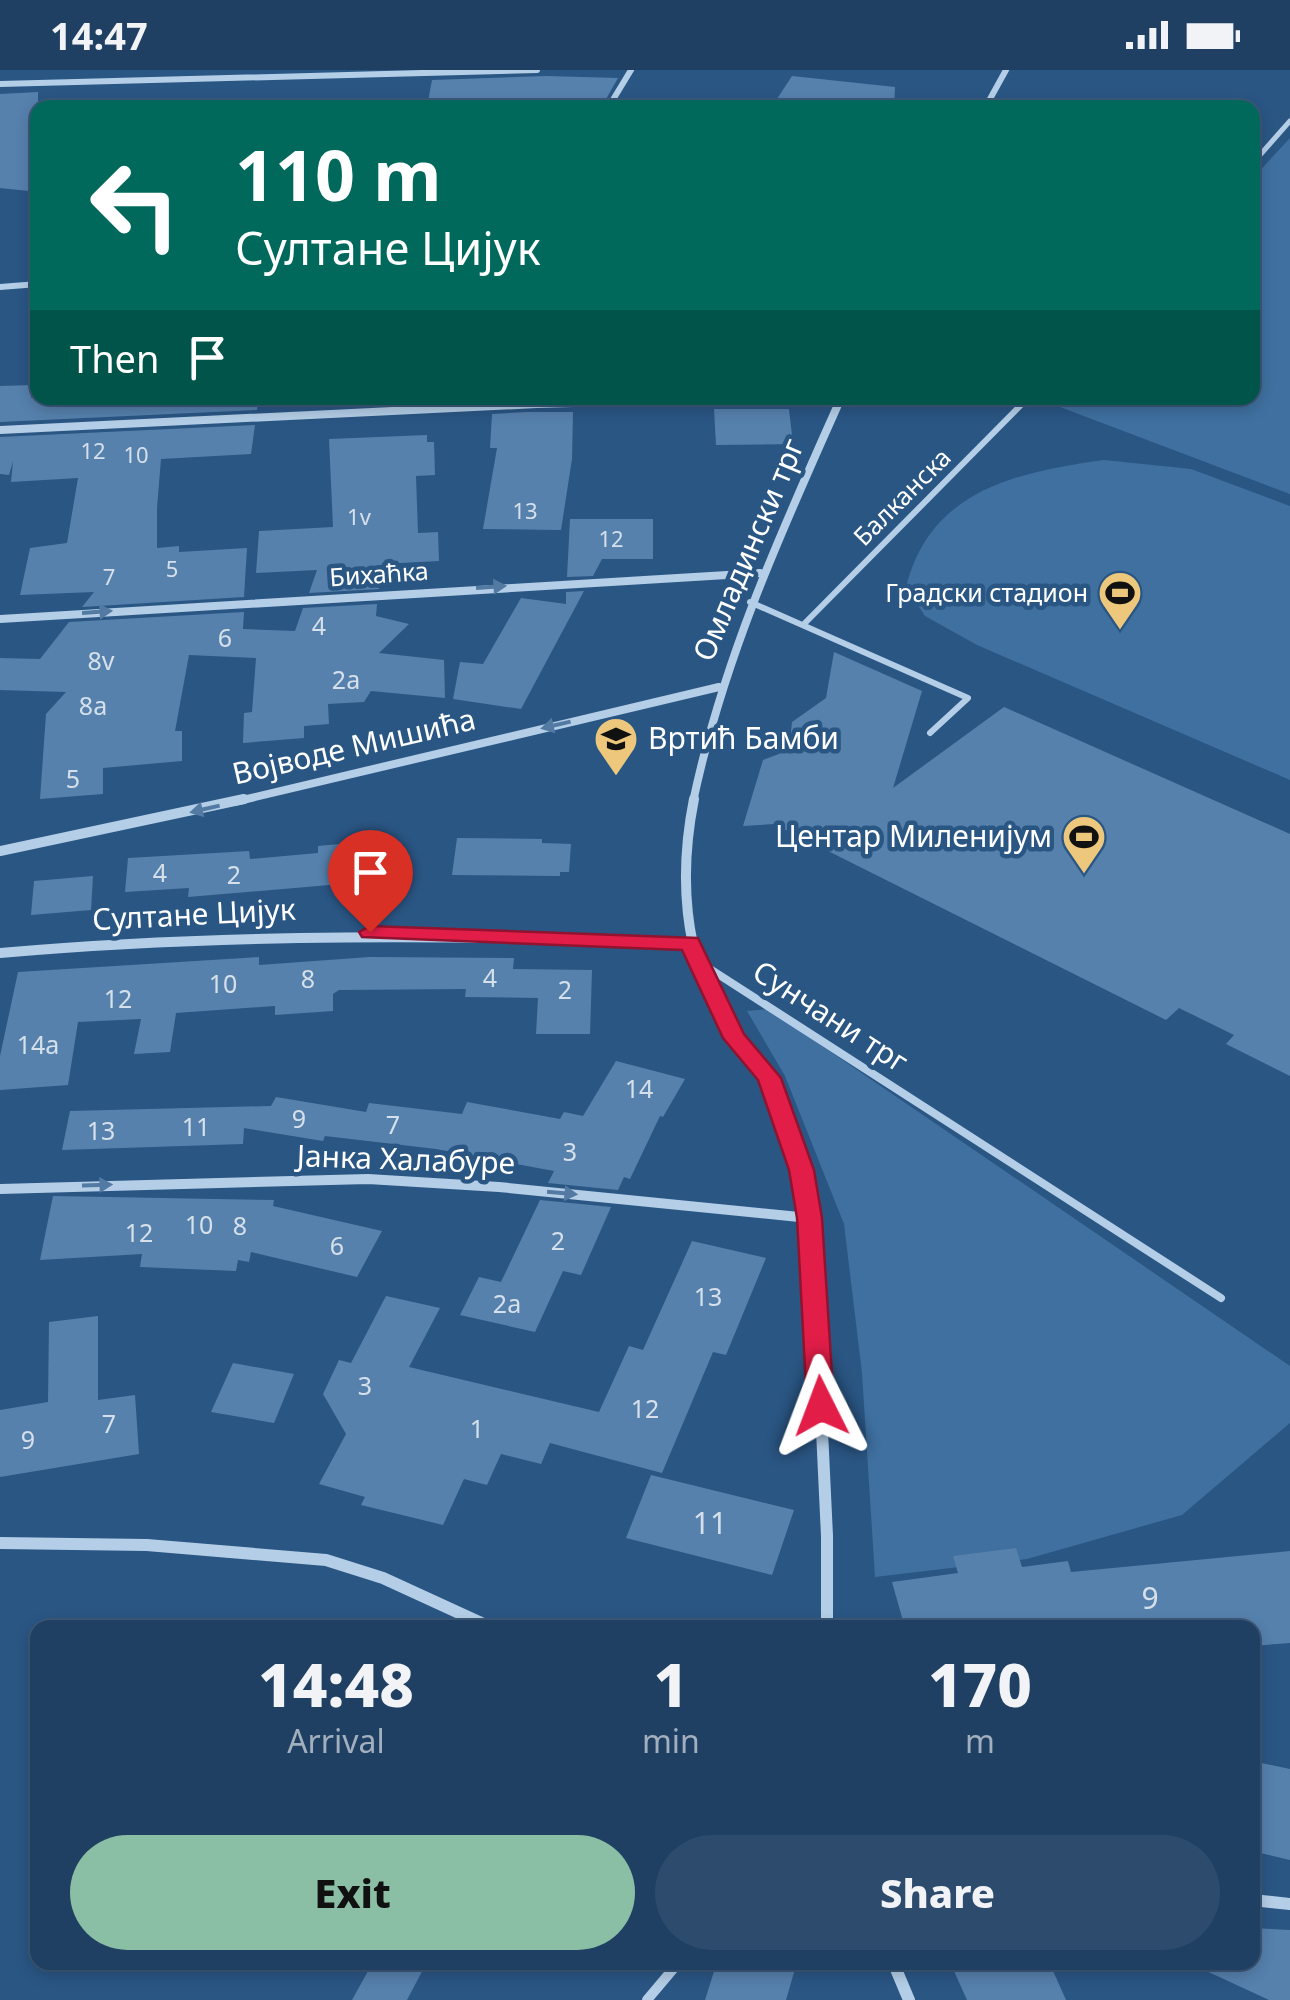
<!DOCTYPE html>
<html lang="en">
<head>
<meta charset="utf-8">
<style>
	:root { --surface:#204063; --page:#2d4b6c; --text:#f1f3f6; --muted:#a2afbe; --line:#3d5978; --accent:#8abfa5 }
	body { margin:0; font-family:"Noto Sans",sans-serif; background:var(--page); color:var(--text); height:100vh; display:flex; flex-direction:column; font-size:38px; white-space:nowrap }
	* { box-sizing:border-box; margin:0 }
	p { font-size:32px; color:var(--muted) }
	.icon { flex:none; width:55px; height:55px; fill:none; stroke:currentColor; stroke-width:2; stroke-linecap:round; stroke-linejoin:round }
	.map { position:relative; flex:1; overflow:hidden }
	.panel { position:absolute; left:30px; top:1550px; width:1230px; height:350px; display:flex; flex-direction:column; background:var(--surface); border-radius:20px; box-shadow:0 5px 15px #0003,0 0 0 2px var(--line) }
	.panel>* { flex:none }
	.guide { position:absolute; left:30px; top:30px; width:1230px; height:305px; border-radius:20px; box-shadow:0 5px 15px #0003,0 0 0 2px var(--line); background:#00695c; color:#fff; overflow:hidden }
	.pin { position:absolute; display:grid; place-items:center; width:85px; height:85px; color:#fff; margin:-102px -42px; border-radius:50% 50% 50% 0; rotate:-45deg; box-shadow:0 0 10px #0007 }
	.pin .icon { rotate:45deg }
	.me { position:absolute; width:110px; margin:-55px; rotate:357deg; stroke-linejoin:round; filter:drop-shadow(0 0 8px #0008) }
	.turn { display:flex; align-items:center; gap:35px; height:210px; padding:0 40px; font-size:45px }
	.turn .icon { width:130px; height:130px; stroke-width:2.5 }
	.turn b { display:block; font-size:70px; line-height:85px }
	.then { display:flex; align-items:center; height:95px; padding:0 40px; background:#0003; gap:20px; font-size:38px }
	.eta { display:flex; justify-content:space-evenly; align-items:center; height:170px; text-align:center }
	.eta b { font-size:60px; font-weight:800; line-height:70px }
	.cta { display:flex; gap:20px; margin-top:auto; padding:20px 40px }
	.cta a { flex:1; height:115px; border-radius:60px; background:var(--accent); color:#111; font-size:40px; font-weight:800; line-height:115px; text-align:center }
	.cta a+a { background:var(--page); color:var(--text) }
	.status { display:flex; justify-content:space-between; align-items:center; height:70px; padding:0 50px; background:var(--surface); direction:ltr }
	.status svg { height:28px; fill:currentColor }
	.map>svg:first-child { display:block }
	.green { fill:#3f70a0 }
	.building { fill:#5681ad }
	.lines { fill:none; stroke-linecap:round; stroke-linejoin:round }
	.service-far2 { stroke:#b4cee7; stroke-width:6 }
	.service-far1 { stroke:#b4cee7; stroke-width:8 }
	.service { stroke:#b4cee7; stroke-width:10 }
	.pedestrian-far1 { stroke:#b4cee7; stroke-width:5 }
	.pedestrian { stroke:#b4cee7; stroke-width:6 }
	.minor-far3 { stroke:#b4cee7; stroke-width:6 }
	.minor-far2 { stroke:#b4cee7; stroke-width:8 }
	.minor-far1 { stroke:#b4cee7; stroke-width:10 }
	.minor { stroke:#b4cee7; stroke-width:12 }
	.oneway { fill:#537aa2 }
	.route { fill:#e11d48; stroke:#92132f; stroke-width:2.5 }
	.labels { text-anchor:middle; stroke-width:9; stroke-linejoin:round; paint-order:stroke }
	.far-number-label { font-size:22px; fill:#d5e0ea }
	.far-street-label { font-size:25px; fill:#fff; stroke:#2a5684 }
	.far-poi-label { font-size:25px; fill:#fff; stroke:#2a5684; text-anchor:end }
	.number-label { font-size:25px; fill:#d5e0ea }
	.street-label { font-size:30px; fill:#fff; stroke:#2a5684 }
	.poi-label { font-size:30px; fill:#fff; stroke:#2a5684; text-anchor:start }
	.near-number-label { font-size:30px; fill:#d5e0ea }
</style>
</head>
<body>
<div class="status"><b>14:47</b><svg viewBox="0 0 49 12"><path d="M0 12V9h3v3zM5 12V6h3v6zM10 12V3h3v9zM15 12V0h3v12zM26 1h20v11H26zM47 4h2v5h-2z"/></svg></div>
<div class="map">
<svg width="1290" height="1930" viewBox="0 0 1290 1930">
	<rect width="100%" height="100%" fill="#2a5684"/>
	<!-- green -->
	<g class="green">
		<polygon points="1290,68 1290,424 1044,331 1048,328 1252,328 1253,108"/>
		<path d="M 1104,390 L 1191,399 L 1290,436 L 1290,710 L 977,575 L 925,546 L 906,517 C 930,420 1017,402 1104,390 Z"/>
		<polygon points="768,939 1290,1296 1290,1353 1182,1445 1027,1489 875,1507 862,1303 844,1154 785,1006 747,941"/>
	</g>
	<!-- building -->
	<g class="building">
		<polygon points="546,6 618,8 601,38 427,37 432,10"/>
		<polygon points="792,6 895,17 894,38 771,38"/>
		<polygon points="38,22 38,122 0,118 0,24"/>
		<polygon points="34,315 31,328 258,328 257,340 0,352 0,316"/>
		<polygon points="714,339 789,339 793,374 716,375"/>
		<polygon points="526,342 573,342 572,389 561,460 483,459 497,378 490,378 492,344"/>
		<polygon points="255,355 251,384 161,389 157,438 157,478 179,476 179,482 247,478 244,527 82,537 94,522 20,525 30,478 67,473 78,408 11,412 13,391 9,405 0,404 0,367"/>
		<polygon points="427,365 427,372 434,372 435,405 416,406 418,463 438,462 439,491 382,494 379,519 309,523 317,500 256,503 259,461 333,457 329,369"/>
		<polygon points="570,449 653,449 653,489 602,489 593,506 567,507"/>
		<polygon points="584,521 521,639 453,629 460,592 483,594 521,528 566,534 566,522"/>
		<polygon points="377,534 376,546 409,554 379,583 444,590 445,628 371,621 364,632 328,634 329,654 304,656 304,668 243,673 244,643 252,642 256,588 189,585 175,661 182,661 182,691 103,698 103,724 40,729 46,644 66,622 0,620 0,588 40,589 69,552 244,542 243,559 295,561 303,538"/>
		<polygon points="834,582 922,621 893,718 1004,637 1290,764 1290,1006 1226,974 1234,965 1179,938 1166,950 774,754 743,756 763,690 789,680 792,652 826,628"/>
		<polygon points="457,768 542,769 542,773 571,774 569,802 560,802 560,806 452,805"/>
		<polygon points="384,770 388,820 342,823 341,814 188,827 189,818 125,822 128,788 249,781 250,789 318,783 318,776"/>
		<polygon points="93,806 91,840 31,845 34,811"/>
		<polygon points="259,887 259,895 370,887 514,888 513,899 592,900 590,964 536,964 538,928 465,927 466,919 339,920 333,924 333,941 275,945 275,936 176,943 170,982 134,984 141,949 78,952 68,1015 0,1020 0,986 18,902"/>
		<polygon points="616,991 685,1009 663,1047 660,1046 630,1109 624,1107 618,1120 548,1113 554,1101 436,1079 325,1066 323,1071 244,1058 243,1074 62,1080 70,1041 271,1036 276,1027 366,1042 369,1033 462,1044 467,1032 560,1049 564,1042 583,1046"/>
		<polygon points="53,1126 274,1130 273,1136 382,1161 357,1207 251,1182 249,1192 238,1190 236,1201 140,1197 142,1184 40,1190"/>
		<polygon points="540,1130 611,1137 581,1205 563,1201 535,1262 460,1245 479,1207 501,1212"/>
		<polygon points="692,1171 766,1188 726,1285 713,1282 662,1403 550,1373 541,1394 501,1384 487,1415 464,1409 443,1455 361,1435 365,1427 319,1414 346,1364 323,1324 339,1290 351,1293 386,1226 440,1238 409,1297 599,1342 629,1276 643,1280"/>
		<polygon points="98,1246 98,1330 135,1325 139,1384 0,1407 0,1340 48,1332 49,1252"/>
		<polygon points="233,1293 294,1304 274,1353 211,1342"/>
		<polygon points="651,1405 794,1440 772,1505 626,1468"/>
		<polygon points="1016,1478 1022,1497 1068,1491 1071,1502 1290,1481 1290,1573 1252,1576 1252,1558 905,1558 892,1512 958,1503 953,1486"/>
		<polygon points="1252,1691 1290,1699 1290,1790 1252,1781"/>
		<polygon points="1252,1858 1290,1860 1290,1930 1269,1930 1187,1892 1252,1892"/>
		<polygon points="373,1892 427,1892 407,1930 352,1930"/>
		<polygon points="717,1892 797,1892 786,1930 705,1930"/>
		<polygon points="950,1892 1049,1892 1066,1930 967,1930"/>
	</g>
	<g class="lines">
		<!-- service-far2 -->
		<polyline class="service-far2" points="750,532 968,628 930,663"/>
		<!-- service-far1 -->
		<polyline class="service-far1" points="696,890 1221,1228"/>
		<!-- service -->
		<polyline class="service" points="647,1930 679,1892"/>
		<!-- pedestrian-far1 -->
		<polyline class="pedestrian-far1" points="1252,94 1290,51"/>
		<!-- pedestrian -->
		<polyline class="pedestrian" points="804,554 1028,328"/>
		<!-- minor-far3 -->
		<g class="minor-far3">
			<polyline points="0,14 537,0"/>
			<polyline points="608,38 631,0"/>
			<polyline points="985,38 1006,0"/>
			<polyline points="0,217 38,214"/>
		</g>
		<!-- minor-far2 -->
		<g class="minor-far2">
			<polyline points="0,360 537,334 751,328"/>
			<polyline points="0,549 760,503"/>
			<polyline points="234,732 719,617"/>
			<path d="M 693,732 C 723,589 782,460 841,328"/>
		</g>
		<!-- minor-far1 -->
		<g class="minor-far1">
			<path d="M 694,729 C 679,804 683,884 723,951 C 742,982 770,1006 783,1040 C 809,1108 813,1186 817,1258"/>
			<polyline points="0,781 244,729"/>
			<path d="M 0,883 C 230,863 459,865 690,873"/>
			<polyline points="0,1119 368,1109 499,1117 809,1148"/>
		</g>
		<!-- minor -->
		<g class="minor">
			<polyline points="817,1255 827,1466 827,1558"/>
			<polyline points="0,1473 147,1475 326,1490 383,1508 492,1558"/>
			<polyline points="1252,1830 1290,1834"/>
			<polyline points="893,1892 909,1930"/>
		</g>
	</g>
	<!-- one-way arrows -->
	<defs><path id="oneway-solid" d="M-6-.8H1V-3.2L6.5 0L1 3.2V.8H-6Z" transform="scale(2.5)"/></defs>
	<g class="oneway">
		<use href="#oneway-solid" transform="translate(491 517) rotate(-4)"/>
		<use href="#oneway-solid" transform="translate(97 542) rotate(-4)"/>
		<use href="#oneway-solid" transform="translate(556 655) rotate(167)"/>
		<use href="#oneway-solid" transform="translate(205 739) rotate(167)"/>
		<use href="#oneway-solid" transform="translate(97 1115) rotate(-2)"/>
		<use href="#oneway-solid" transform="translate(562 1123) rotate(5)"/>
	</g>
	<!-- route -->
	<polygon class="route" points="370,856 698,868 744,964 781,1008 814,1100 822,1148 834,1336 830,1343 821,1346 811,1343 807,1336 797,1148 789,1100 758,1010 723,968 682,880 362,867 359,862"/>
	<!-- icons -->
	<defs>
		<symbol id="stadium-pin" viewBox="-11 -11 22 30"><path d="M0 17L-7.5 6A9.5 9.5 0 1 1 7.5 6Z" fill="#edc77c" stroke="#2a5684"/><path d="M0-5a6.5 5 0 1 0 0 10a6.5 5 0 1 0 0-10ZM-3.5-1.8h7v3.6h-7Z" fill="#111"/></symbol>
		<symbol id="school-pin" viewBox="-11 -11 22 30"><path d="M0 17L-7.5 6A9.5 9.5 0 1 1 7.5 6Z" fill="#edc77c" stroke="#2a5684"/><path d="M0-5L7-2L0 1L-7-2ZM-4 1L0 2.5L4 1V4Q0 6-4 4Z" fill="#111"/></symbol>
	</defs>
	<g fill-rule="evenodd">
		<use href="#stadium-pin" x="1095" y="498" width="50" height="68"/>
		<use href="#school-pin" x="591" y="644" width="50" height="68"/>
		<use href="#stadium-pin" x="1059" y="742" width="50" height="68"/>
	</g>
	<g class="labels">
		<!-- far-number labels -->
		<g class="far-number-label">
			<text x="93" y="389">12</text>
			<text x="136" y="393">10</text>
			<text x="525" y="449">13</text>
			<text x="359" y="455">1v</text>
			<text x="611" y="477">12</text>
			<text x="172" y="507">5</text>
			<text x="109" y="515">7</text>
		</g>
		<!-- far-street labels -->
		<g class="far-street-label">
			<text transform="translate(902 427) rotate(-45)" y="9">Балканска</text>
			<text transform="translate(379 504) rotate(-4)" y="9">Бихаћка</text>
		</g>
		<!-- far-poi labels -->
		<g class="far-poi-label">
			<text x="1088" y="532">Градски стадион</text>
		</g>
		<!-- number labels -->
		<g class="number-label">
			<text x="319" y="565">4</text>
			<text x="225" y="577">6</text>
			<text x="101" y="600">8v</text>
			<text x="346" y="619">2a</text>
			<text x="93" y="645">8a</text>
			<text x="73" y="718">5</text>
			<text x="160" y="812">4</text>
			<text x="234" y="814">2</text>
			<text x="490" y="917">4</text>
			<text x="308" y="918">8</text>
			<text x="223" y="923">10</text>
			<text x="565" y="929">2</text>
			<text x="118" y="938">12</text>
			<text x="38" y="984">14a</text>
			<text x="639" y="1028">14</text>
			<text x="299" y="1058">9</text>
			<text x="393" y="1064">7</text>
			<text x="196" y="1066">11</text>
			<text x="101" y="1070">13</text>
			<text x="570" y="1091">3</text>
			<text x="199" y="1164">10</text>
			<text x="240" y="1165">8</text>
			<text x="139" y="1172">12</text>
			<text x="558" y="1180">2</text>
			<text x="337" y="1185">6</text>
			<text x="708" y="1236">13</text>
			<text x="507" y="1243">2a</text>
			<text x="365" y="1325">3</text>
			<text x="645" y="1348">12</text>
			<text x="109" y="1363">7</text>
			<text x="477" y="1368">1</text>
			<text x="28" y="1379">9</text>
		</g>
		<!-- street labels -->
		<g class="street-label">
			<text transform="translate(749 480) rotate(-67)" y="10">Омладински трг</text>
			<text transform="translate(354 677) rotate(-13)" y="10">Војводе Мишића</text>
			<text transform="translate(194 845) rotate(-3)" y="10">Султане Цијук</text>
			<text transform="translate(830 947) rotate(33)" y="10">Сунчани трг</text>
			<text transform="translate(406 1090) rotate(2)" y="10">Јанка Халабуре</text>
		</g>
		<!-- poi labels -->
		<g class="poi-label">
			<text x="648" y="679">Вртић Бамби</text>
			<text x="1052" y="777" text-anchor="end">Центар Миленијум</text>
		</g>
		<!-- near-number labels -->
		<g class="near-number-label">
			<text x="710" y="1464">11</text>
			<text x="1150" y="1539">9</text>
		</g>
	</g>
</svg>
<div class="pin" style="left:370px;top:862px;background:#d93025"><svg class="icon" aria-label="arrive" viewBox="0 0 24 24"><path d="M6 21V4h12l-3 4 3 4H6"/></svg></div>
<svg class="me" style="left:821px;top:1336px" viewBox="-20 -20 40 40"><path d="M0-17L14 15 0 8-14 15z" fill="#e11d48" stroke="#fff" stroke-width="4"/></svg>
<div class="guide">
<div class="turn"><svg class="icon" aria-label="left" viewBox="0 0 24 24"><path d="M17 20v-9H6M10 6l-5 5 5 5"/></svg><div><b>110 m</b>Султане Цијук</div></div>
<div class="then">Then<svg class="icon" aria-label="arrive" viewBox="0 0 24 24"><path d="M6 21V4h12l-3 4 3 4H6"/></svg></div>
</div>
<section class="panel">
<div class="eta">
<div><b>14:48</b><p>Arrival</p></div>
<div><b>1</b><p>min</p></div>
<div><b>170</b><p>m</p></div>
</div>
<div class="cta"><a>Exit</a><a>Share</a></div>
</section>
</div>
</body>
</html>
